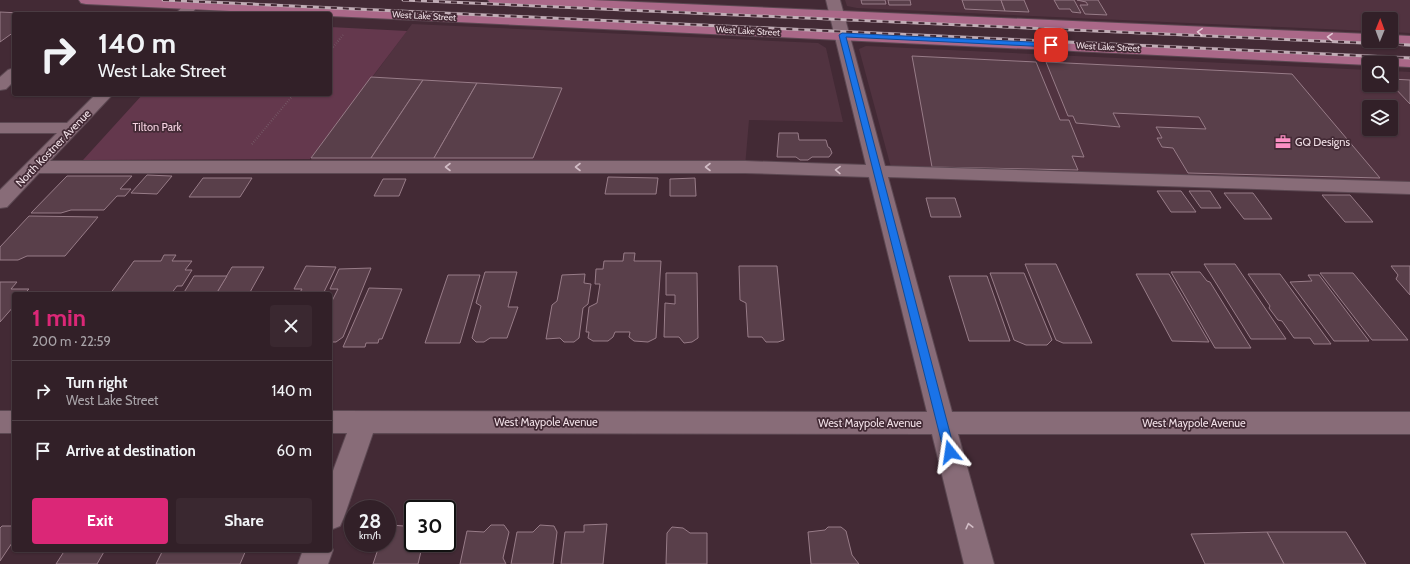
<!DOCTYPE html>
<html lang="en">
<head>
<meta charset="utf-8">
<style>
	:root { --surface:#322028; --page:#3a2830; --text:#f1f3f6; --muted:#a8a3a8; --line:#4d3e45; --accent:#db2777 }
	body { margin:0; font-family:Cabin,sans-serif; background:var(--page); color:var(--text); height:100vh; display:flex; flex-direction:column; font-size:15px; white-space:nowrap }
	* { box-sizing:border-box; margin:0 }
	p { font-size:13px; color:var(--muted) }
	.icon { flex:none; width:22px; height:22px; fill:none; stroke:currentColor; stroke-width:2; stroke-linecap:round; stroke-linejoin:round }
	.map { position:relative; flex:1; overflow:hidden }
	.panel { position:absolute; left:12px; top:292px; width:320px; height:260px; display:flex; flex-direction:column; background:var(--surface); border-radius:4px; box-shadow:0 1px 3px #0004,0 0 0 1px var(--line) }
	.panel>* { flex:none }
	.guide { position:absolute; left:12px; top:12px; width:320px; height:84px; border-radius:4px; box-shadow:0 1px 3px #0004,0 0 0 1px var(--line); background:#322028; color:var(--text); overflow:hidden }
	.needle { width:26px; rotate:1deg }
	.fabs { position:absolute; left:1362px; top:12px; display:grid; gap:8px }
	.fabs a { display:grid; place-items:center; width:36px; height:36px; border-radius:4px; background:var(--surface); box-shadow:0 1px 3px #0004,0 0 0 1px var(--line); font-size:20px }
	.speed { position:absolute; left:344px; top:500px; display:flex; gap:8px; font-size:20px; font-weight:700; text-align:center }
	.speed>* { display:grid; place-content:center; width:52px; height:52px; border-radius:50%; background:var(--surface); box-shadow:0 1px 3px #0004,0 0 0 1px var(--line); line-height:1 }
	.speed small { font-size:10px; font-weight:400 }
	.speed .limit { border:2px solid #111; border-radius:6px; background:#fff; color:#111 }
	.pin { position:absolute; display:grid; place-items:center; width:34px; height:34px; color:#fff; margin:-17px; border-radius:8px; box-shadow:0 2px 6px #0006 }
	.me { position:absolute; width:44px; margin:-22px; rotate:345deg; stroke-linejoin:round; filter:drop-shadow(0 0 3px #0008) }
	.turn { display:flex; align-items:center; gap:14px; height:84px; padding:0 20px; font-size:18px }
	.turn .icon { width:52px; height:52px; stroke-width:2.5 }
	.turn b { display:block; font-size:28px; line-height:34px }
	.round { display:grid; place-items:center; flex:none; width:42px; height:42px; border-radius:4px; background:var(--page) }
	.overview { display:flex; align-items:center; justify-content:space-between; height:68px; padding:0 20px }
	h1 { font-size:24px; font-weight:700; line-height:30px; color:var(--accent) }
	.primary-button { display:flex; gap:8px; margin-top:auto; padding:8px 20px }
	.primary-button a { flex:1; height:46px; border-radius:4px; background:var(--accent); color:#fff; font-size:16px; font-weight:700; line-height:46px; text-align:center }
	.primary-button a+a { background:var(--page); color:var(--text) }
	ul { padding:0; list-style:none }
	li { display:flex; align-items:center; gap:12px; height:60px; padding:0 20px; border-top:1px solid var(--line) }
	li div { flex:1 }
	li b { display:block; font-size:15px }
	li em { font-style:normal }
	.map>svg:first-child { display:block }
	.built { fill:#513340; fill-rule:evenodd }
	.green { fill:#64384d }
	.building { fill:#593f4a; stroke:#987c88 }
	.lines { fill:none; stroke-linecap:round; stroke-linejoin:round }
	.minor-casing { stroke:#5c4852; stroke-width:2 }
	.major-casing { stroke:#5c4852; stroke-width:2 }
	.path { stroke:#7d6771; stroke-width:2; stroke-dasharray:0.5 2; stroke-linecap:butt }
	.minor { fill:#886c78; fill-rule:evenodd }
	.major { fill:#aa6888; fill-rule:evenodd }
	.rail-casing { stroke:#c1adb6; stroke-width:3 }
	.rail { stroke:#432a35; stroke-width:2; stroke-dasharray:6; stroke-linecap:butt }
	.oneway { stroke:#e3c8d4 }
	.oneway2 { stroke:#d2bdc6 }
	.route { fill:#1a73e8; stroke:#114b97 }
	.labels { text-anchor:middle; stroke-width:3.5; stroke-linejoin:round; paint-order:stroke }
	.far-street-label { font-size:9px; fill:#f1e0e7; stroke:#432a35 }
	.park-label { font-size:11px; fill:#f9d5e4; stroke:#432a35 }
	.poi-label { font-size:11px; fill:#f1e0e7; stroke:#432a35; text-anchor:start }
	.street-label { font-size:11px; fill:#f1e0e7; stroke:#432a35 }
</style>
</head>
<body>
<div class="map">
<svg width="1410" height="564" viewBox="0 0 1410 564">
	<rect width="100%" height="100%" fill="#432a35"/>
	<!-- built -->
	<g class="built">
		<polygon points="845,0 1410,0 1410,33 1391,32 1391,19 1369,19 1369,31 857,8 847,6"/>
		<polygon points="412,24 818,43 826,48 843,122 749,120 745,167 305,168"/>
		<path d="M 866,46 L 1369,70 L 1369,85 L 1391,85 L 1391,71 L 1410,72 L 1410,188 L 892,171 L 859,49 ZM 1369,107 L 1391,107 L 1391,129 L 1369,129 Z"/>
	</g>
	<!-- green -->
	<polygon class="green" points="330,27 407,31 310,159 83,160 143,94 330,94"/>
	<!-- building -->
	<g class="building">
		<polygon points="861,0 885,0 886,4 862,4"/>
		<polygon points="888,0 910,0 911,5 889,5"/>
		<polygon points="962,0 1001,0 1005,11 965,9"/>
		<polygon points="1001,0 1024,0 1029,12 1005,11"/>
		<polygon points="1054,0 1074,0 1081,13 1072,12 1070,9 1059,9"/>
		<polygon points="1077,0 1098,0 1107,15 1085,14 1080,5 1088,5 1086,2"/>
		<polygon points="0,12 41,14 14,14 14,32 0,42"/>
		<polygon points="912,56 1036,62 1060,120 1069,120 1084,157 1072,156 1078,170 932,167"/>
		<polygon points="1046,62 1292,74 1380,178 1188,173 1173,148 1162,147 1157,138 1162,138 1156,127 1206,129 1199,117 1113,113 1120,127 1076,123 1073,116 1068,116"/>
		<polygon points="371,77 423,80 371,158 311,158"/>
		<polygon points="1391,79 1410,80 1410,104 1391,84"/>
		<polygon points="423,80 477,83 434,158 371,158"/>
		<polygon points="477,83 562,88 533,158 434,158"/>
		<polygon points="779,133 798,133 799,140 826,140 828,147 830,148 832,153 829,157 812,157 808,160 800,160 796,157 777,157"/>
		<polygon points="147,175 171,176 172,176 157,194 131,193"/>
		<polygon points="67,176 132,176 120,189 131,189 125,196 117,196 104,210 71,210 61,213 31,213"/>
		<polygon points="608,177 658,178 656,194 605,194"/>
		<polygon points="203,178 252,178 240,197 189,197"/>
		<polygon points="695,178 696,196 670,196 670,179"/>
		<polygon points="383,179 406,179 399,196 374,196"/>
		<polygon points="1157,191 1181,191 1196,212 1171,212"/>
		<polygon points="1189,191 1210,191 1221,208 1201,208"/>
		<polygon points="1224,193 1253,193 1272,219 1244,219"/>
		<polygon points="1322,195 1350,195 1373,222 1345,222"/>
		<polygon points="926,198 955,198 961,217 931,217"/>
		<polygon points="29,216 98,217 65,256 27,256 18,260 0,260 0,247"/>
		<polygon points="624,253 635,253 634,261 661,261 656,338 648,342 634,341 629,337 630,332 615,332 613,337 608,341 593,341 588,338 589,332 586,332 589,307 597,303 600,284 595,284 596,269 603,269 604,261 623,261"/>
		<polygon points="164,255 176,255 172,261 192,261 185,270 192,270 182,286 177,286 171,294 110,294 134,261 161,261"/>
		<polygon points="1025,264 1056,264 1092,343 1063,343 1056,340"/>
		<polygon points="1204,264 1235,264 1286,339 1251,339"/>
		<polygon points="306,266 336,267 323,294 299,294 302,289 294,289"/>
		<polygon points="739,266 777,266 784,340 778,342 766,342 762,337 748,337 746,303 740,300"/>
		<polygon points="1391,266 1410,266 1410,295 1396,279 1398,275"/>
		<polygon points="232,267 264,267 249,294 216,294"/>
		<polygon points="371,268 343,337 336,342 330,342 330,301 332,301 338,289 330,289 339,269"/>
		<polygon points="485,272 517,272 508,307 518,307 507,338 490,338 484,342 476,342 472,338 481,306 476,303"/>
		<polygon points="1171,272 1200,272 1207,281 1210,282 1251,348 1215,348"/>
		<polygon points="666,273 697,273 698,338 692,342 684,343 679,337 664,337 665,303 675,304 675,295 666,295"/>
		<polygon points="990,273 1024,273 1052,340 1047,345 1026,345 1014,340"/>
		<polygon points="1320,273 1353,273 1408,340 1372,340"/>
		<polygon points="585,274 584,283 591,284 588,304 583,308 579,338 574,342 564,342 560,338 546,339 552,305 557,301 562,275"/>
		<polygon points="1136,274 1169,274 1209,342 1172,341"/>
		<polygon points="1248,274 1280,274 1331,344 1314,344 1310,338 1294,338 1282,321 1278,320 1269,308 1270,306"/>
		<polygon points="448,275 480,275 460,343 425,343"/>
		<polygon points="1308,275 1319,275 1369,341 1334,341 1290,282 1312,281"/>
		<polygon points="194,276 227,276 216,294 183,294"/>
		<polygon points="949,276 987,276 1010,341 969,341"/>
		<polygon points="0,282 17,282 11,289 29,289 24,294 14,294 14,306 0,322"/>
		<polygon points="369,288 402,289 382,339 379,339 378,343 366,343 365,347 343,347"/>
		<polygon points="607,524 603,564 561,564 565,532 584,532 584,525"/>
		<polygon points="391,525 404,526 405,532 413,532 413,543 423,543 418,564 373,564 380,543 387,543 387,529"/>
		<polygon points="491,525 504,525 509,532 503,558 506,564 460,564 467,531 484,532"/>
		<polygon points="540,525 554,526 557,532 553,564 511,564 517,532 533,532"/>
		<polygon points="2,526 14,526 14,540 0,561 0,528"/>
		<polygon points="672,527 683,528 690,533 707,533 707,564 666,564 667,533"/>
		<polygon points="828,527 841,527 846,531 852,555 859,564 811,564 808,532 825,530"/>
		<polygon points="1267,532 1346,532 1366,564 1284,564"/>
		<polygon points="1267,532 1284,564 1205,564 1191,534"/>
		<polygon points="65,550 105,550 97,564 56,564"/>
		<polygon points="163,550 246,550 240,564 156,564"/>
	</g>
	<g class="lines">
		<defs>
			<g id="minor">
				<polygon points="188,0 203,0 191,14 176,14"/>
				<polygon points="826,0 840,0 885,166 1410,182 1410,194 888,177 952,412 1410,412 1410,434 958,434 994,564 964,564 932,434 373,433 344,517 340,526 330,530 330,479 347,433 330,433 330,411 927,412 869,177 745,173 39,173 7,207 0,208 0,190 57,133 0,133 0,123 67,123 96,94 113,94 50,161 745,161 866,165"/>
				<polygon points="14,68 14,81 6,89 0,90 0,77 8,70"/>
				<rect x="0" y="411" width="14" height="22"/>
				<polygon points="330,544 333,550 328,564 298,564 303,550 330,550"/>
			</g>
			<g id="major">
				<polygon points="79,0 178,0 1410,57 1410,67 1391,66 1391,63 1369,63 1369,65 330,16 330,14 292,14 86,4 81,3"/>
				<polygon points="488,0 591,0 1369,34 1369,41 1375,41 1369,44 495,4 490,3"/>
				<polygon points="1391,35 1410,36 1410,46 1386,43 1384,41 1391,41"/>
			</g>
		</defs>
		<!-- minor casing -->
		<use href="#minor" class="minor-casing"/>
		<!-- major casing -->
		<use href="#major" class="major-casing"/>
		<!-- path -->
		<g class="path">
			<polyline points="330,51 343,35"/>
			<polyline points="252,144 294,94"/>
		</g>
		<!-- minor -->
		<use href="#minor" class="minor"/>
		<!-- major -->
		<use href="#major" class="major"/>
		<defs>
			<g id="rail">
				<polyline points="163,0 1410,58"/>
				<polyline points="403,0 1410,45"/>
			</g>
		</defs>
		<!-- rail casing -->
		<use href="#rail" class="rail-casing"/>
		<!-- rail -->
		<use href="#rail" class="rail"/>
	</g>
	<!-- one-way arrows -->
	<defs><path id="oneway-chevron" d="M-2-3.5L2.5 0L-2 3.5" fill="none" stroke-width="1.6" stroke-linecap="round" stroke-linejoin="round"/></defs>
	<g class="oneway">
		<use href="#oneway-chevron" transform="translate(1200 32) rotate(-177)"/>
		<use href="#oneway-chevron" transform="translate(1330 37) rotate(-177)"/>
	</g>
	<g class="oneway2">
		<use href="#oneway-chevron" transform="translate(448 167) rotate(180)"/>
		<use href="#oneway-chevron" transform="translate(578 167) rotate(180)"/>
		<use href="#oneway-chevron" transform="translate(708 167) rotate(180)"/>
		<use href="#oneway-chevron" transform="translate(838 170) rotate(-179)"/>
		<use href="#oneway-chevron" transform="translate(969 526) rotate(-104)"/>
	</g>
	<!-- route -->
	<polygon class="route" points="842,33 1051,43 1054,45 1051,47 846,37 955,452 954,455 950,457 946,455 944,452 839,35"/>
	<!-- icons -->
	<defs>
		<symbol id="office-bare" viewBox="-9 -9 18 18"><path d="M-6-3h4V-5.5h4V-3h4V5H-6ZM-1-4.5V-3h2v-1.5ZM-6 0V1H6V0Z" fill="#fc8fc3" stroke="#432a35" stroke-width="2.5" paint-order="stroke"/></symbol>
	</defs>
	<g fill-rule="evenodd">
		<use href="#office-bare" x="1272" y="131" width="22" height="22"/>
	</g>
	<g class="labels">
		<!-- far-street labels -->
		<g class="far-street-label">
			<text transform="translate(424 16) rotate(3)" y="3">West Lake Street</text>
			<text transform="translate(748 31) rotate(3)" y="3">West Lake Street</text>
			<text transform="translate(1108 47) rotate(3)" y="3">West Lake Street</text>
		</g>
		<!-- park labels -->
		<g class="park-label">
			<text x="157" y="131">Tilton Park</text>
		</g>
		<!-- poi labels -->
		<g class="poi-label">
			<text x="1295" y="146">GQ Designs</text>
		</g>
		<!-- street labels -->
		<g class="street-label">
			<text transform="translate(53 148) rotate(-46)" y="4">North Kostner Avenue</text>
			<text x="546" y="426">West Maypole Avenue</text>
			<text x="870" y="427">West Maypole Avenue</text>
			<text x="1194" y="427">West Maypole Avenue</text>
		</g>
	</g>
</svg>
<div class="fabs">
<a><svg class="needle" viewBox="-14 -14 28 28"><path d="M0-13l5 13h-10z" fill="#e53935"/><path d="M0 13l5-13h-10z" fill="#a8a3a8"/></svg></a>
<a><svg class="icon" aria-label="search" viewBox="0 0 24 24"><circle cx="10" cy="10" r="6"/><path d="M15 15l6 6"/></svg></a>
<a><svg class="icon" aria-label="layers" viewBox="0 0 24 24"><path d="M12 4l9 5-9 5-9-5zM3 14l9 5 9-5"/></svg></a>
</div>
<div class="speed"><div>28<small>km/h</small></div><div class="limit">30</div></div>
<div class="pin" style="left:1051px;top:45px;background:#d93025"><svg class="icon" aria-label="arrive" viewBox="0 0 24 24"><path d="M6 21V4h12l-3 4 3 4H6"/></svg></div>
<svg class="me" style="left:950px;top:452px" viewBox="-20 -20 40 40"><path d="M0-17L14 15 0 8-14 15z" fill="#1a73e8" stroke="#fff" stroke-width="4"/></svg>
<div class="guide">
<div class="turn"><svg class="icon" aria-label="right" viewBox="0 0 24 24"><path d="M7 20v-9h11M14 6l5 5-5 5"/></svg><div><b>140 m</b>West Lake Street</div></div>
</div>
<section class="panel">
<div class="overview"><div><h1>1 min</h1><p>200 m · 22:59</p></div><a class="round"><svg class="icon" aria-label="close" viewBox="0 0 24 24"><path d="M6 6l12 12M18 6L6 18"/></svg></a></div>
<ul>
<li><svg class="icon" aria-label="right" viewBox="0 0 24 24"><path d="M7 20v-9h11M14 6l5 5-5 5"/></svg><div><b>Turn right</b><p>West Lake Street</p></div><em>140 m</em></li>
<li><svg class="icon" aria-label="arrive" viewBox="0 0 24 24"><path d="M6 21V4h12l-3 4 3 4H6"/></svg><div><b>Arrive at destination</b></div><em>60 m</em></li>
</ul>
<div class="primary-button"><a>Exit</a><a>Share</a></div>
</section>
</div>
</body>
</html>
